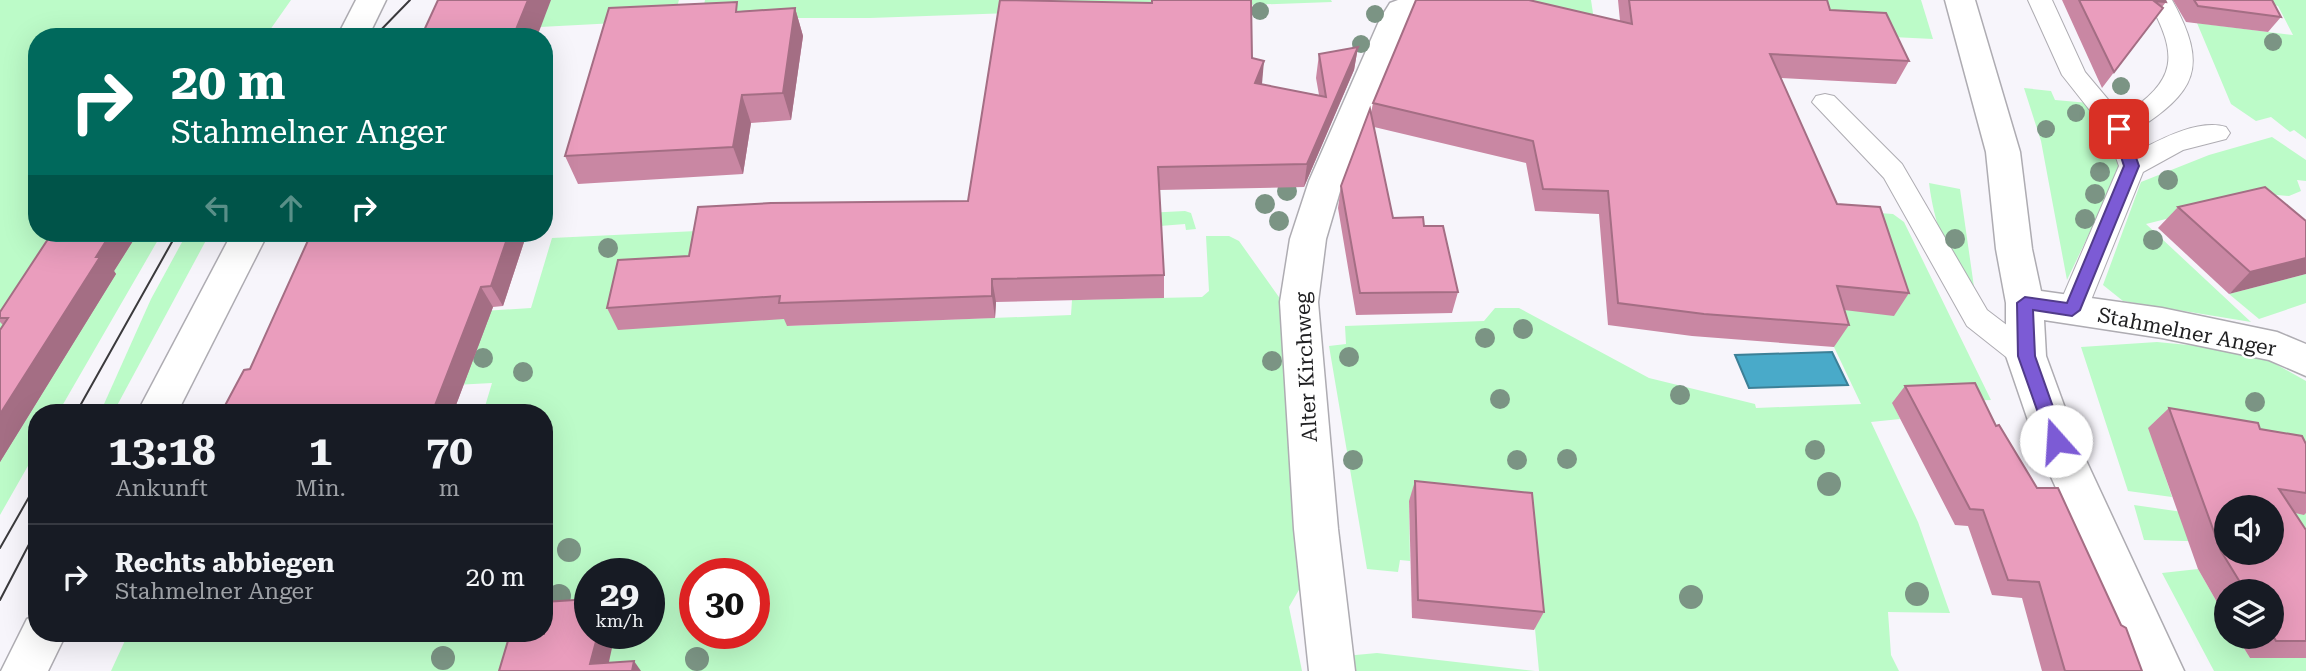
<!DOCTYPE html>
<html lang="de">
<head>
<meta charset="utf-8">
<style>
	:root { --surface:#171b24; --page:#20242c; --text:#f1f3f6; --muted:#9ea1a6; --line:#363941 }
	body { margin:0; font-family:"Roboto Serif",serif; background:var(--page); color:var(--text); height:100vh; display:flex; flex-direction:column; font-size:26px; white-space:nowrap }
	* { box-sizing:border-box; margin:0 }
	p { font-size:23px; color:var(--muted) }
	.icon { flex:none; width:38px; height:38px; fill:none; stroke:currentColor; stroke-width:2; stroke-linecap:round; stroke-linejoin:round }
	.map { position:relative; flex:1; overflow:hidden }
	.panel { position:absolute; left:28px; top:404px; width:525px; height:238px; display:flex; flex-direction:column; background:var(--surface); border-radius:28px; box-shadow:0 7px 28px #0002 }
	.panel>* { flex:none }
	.top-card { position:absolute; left:28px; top:28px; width:525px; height:214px; border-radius:28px; box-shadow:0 7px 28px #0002; background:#00695c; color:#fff; overflow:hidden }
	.fabs { position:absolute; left:2214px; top:495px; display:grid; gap:14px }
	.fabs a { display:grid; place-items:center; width:70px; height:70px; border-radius:50%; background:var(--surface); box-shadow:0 7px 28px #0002; font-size:35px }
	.speed { position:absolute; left:574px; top:558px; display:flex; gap:14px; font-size:35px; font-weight:700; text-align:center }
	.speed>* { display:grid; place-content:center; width:91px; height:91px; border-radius:50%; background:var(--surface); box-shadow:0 7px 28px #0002; line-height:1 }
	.speed small { font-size:18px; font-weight:400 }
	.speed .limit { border:10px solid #d22; background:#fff; color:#111 }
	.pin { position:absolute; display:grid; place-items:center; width:60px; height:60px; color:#fff; margin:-30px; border-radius:14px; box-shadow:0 4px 10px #0006 }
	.me { position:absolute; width:77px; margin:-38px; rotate:341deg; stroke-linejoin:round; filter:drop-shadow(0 0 5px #0008) }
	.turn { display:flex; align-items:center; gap:24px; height:147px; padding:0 28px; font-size:32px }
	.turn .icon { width:91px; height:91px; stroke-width:2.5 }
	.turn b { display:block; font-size:49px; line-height:60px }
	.lanes { display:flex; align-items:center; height:66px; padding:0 28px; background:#0003; justify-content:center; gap:35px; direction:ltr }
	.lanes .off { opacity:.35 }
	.eta { display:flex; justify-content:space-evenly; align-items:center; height:119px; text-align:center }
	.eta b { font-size:42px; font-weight:700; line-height:49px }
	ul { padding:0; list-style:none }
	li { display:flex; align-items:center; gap:21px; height:105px; padding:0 28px; border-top:2px solid var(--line) }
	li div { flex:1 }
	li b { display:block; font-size:26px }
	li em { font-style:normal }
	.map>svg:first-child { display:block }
	.green { fill:#bcfbc8; fill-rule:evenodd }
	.water { fill:#49aac9; stroke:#3c8097; stroke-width:2 }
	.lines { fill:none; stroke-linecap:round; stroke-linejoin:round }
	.lane-casing { stroke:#aeacb2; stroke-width:2 }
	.street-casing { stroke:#aeacb2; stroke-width:3 }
	.secondary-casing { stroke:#aeacb2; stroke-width:3 }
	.lane { fill:#fff; fill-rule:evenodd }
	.street { fill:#fff; fill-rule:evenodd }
	.secondary { fill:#fff; fill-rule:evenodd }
	.tram { stroke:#3b3a3d; stroke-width:2 }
	.tree { fill:#7b9484 }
	.wall { fill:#c987a3 }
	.shaded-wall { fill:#a46e84 }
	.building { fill:#ea9dbd; stroke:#a46e84; stroke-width:2; fill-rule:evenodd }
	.route { fill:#7c5bd5; stroke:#513b8a; stroke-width:2 }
	.labels { text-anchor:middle; stroke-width:5; stroke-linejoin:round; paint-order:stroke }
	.street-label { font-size:21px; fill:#1f1f21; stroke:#fff }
</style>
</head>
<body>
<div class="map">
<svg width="2306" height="671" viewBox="0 0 2306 671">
	<rect width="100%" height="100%" fill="#f7f5fb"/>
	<!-- green -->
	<g class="green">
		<polygon points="0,0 291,0 265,37 37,37 37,233 162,233 58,413 37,413 37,450 0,515"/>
		<polygon points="550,0 679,0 673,20 540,27"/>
		<polygon points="705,0 1331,0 1332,2 870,18 701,18"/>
		<polygon points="1513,0 1591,0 1594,20"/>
		<polygon points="1807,0 1921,0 1933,39 1811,33"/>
		<polygon points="2253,0 2306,0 2306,139 2294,130 2290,132 2271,117 2256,121 2231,104 2197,23 2293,35 2278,6"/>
		<polygon points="2024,88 2051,91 2055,100 2089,103 2106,127 2122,165 2067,280 2041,141"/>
		<polygon points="2272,137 2306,160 2306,181 2297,180 2301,191 2289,196 2266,194 2146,224 2251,322 2123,301 2103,285 2141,182 2209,155"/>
		<path d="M 1929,183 L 1960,189 L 1975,294 C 1948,262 1934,224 1929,183 Z"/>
		<polygon points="1806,208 1893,214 1904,222 1991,400 1893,403 1900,419 1871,422 1918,522 1950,613 1888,612 1891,655 1899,671 1539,671 1524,512 1409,501 1410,561 1400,560 1398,572 1367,569 1329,346 1346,344 1345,326 1484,321 1495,308 1519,308 1649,378 1755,404 1756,408 1861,404 1834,347 1823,308"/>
		<polygon points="1185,211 1191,213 1196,229 1186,230 1185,224 1160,226 1086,216"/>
		<path d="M 803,226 L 787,326 L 1071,315 L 1072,300 L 1202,297 L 1209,291 L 1206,236 L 1229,236 L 1239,241 L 1286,307 L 1307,576 L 1289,607 L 1302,671 L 111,671 L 128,634 L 544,634 L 544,413 L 483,413 L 492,383 L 380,389 L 370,413 L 229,413 L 256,355 L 268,354 L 374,318 L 531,308 L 552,238 ZM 590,574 L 649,574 L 649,634 L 590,634 ZM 695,574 L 754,574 L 754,634 L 695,634 Z"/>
		<polygon points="187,233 210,233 113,413 100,413 151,299"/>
		<polygon points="2306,274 2306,303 2259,319 2229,294"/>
		<polygon points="2157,342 2240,350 2272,362 2306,381 2306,570 2272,553 2272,510 2304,514 2149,428 2172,497 2128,491 2081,347"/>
		<polygon points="2134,505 2217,517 2226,508 2226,542 2144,540"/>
		<polygon points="2198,569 2226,618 2226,637 2237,637 2250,658 2306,658 2306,671 2214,671 2162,573"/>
		<polygon points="1377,653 1535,671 1348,671 1345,656"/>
	</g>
	<!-- water -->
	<polygon class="water" points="1832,352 1848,385 1749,388 1735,355"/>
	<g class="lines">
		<defs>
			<g id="lane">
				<path d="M 2028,0 L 2052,0 L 2085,72 L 2122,116 C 2178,80 2179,56 2148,0 L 2172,0 C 2209,67 2197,92 2133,132 L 2140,150 C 2163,138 2199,119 2226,127 L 2230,133 L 2226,139 L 2183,150 L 2143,172 L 2087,310 L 2082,318 L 2072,321 L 2062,318 L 2057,310 L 2119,166 L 2107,132 L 2062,75 Z"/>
				<polygon points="1825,94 1834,96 1902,164 1987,310 2037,348 2041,356 2037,364 2026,368 2015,364 1967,326 1884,178 1812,102 1816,96"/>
			</g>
			<g id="street">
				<polygon points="1398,0 1425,0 1428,5 1410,19 1343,181 1326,239 1318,302 1338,529 1355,671 1309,671 1294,529 1280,302 1290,239 1309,181 1380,19 1390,3"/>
				<polygon points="1945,0 1975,0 2020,152 2032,249 2041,291 2162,308 2277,332 2306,344 2306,376 2269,360 2162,338 2044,320 2046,356 2077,441 2184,671 2138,671 2035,441 2006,356 2006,303 1996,249 1986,152"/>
			</g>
			<g id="secondary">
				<polygon points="356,0 386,0 368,37 337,37"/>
				<polygon points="232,233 268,233 177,413 137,413"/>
				<polygon points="37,615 37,634 66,634 48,671 1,671 27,619"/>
			</g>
		</defs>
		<!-- lane casing -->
		<use href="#lane" class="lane-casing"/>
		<!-- street casing -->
		<use href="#street" class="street-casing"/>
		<!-- secondary casing -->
		<use href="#secondary" class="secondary-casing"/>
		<!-- lane -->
		<use href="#lane" class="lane"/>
		<!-- street -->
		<use href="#street" class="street"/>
		<!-- secondary -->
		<use href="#secondary" class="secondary"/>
		<!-- tram -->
		<g class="tram">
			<polyline points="374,37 410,0"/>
			<polyline points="76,413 177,233"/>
			<polyline points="0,548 37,483"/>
			<polyline points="0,600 37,529"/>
		</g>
	</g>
	<!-- trees -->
	<g class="tree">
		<circle cx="1260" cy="11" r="9"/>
		<circle cx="1375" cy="14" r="9"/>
		<circle cx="2273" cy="42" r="9"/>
		<circle cx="1361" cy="44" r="9"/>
		<circle cx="2121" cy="86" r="9"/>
		<circle cx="2076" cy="113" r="9"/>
		<circle cx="2046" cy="129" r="9"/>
		<circle cx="2102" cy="144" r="10"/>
		<circle cx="2100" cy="172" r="10"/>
		<circle cx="2168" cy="180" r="10"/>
		<circle cx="1287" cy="191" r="10"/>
		<circle cx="2095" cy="194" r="10"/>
		<circle cx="1265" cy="204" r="10"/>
		<circle cx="2085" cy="219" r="10"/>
		<circle cx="1279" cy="221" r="10"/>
		<circle cx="1955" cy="239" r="10"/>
		<circle cx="2153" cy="240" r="10"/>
		<circle cx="608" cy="248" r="10"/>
		<circle cx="1523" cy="329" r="10"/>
		<circle cx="1485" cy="338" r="10"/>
		<circle cx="1349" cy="357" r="10"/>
		<circle cx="483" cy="358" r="10"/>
		<circle cx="1272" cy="361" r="10"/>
		<circle cx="523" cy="372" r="10"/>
		<circle cx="1680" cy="395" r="10"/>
		<circle cx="1500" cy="399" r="10"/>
		<circle cx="2255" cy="402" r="10"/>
		<circle cx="1815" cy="450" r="10"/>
		<circle cx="1567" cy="459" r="10"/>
		<circle cx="1353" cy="460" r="10"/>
		<circle cx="1517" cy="460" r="10"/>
		<circle cx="1829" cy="484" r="12"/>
		<circle cx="569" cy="550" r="12"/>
		<circle cx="1917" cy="594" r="12"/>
		<circle cx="559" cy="596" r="12"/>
		<circle cx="1691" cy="597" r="12"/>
		<circle cx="443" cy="658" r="12"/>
		<circle cx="697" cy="659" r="12"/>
	</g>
	<!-- wall -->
	<g class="wall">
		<polygon points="1618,0 1827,0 1830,10 1909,61 1896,84 1781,78 1837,204 1909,293 1894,316 1844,310 1849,325 1834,347 1692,336 1608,325 1599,214 1535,211 1526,163 1374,127 1393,218 1424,226 1458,292 1452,313 1356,315 1338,208 1341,186 1371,113 1373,103 1620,21"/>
		<polygon points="2062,0 2165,0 2166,2 2162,7 2163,8 2102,88"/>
		<polygon points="2173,0 2272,0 2281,17 2268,32 2186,22"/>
		<polygon points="795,8 803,36 791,120 751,123 743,174 578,184 565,156 740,11"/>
		<polygon points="1358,47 1354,70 1304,187 1159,190 1164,275 1164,298 996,302 995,318 787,326 784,319 618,330 607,308 689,256 968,201 1252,58 1261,85 1319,95 1316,78 1319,54"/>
		<polygon points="2178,207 2306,221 2229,294 2158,228"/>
		<polygon points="52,233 138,233 114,271 116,274 0,462 0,330 3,325 0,322 0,312"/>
		<polygon points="525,239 503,306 493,307 453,413 221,413 250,369"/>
		<polygon points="1905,386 1996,426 2142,671 2042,671 2022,598 1992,595 1968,526 1955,525 1892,403"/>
		<polygon points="2169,408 2260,429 2306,444 2306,513 2304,515 2295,513 2306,530 2306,658 2250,658 2237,637 2272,637 2272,592 2226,592 2226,618 2198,569 2148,428"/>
		<polygon points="1415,481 1544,612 1534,630 1412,618 1409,501"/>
	</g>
	<!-- shaded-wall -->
	<g class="shaded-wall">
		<polygon points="528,0 551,0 537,37 513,37"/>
		<polygon points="795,8 803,36 791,120 783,93"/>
		<polygon points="1358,47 1354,70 1304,187 1307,164"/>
		<polygon points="1264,61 1262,84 1253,107 1255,83"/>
		<polygon points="742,95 751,123 743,174 733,147"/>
		<polygon points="111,233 138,233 114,271 116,274 0,462 0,414"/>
		<polygon points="509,233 521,233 525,239 503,306 491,286"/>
		<polygon points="2306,258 2306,274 2229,294 2250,272"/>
		<polygon points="992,279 996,302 995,318 992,296"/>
		<polygon points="481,287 493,307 453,413 432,413"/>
		<polygon points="598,634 615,634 607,671 590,664"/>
		<polygon points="634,661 641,671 632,671"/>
	</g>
	<!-- building -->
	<g class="building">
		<polygon points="438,0 528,0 513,37 421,37"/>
		<polygon points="1000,0 1152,3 1152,0 1251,0 1252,58 1264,61 1255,83 1326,97 1319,54 1358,47 1307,164 1158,167 1164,275 992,279 992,296 779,303 780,296 607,308 618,260 689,256 698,207 771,203 968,201"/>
		<polygon points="1416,0 1529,0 1632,24 1629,0 1827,0 1830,10 1886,13 1909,61 1770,54 1837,204 1880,207 1909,293 1837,286 1849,325 1704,314 1618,303 1608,191 1543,189 1533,141 1373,103"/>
		<polygon points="2079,0 2165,0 2166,2 2154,1 2163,8 2114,72"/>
		<polygon points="2194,0 2272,0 2281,17 2198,6"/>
		<polygon points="737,2 736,12 795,8 783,93 742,95 733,147 565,156 609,8"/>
		<polygon points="1370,109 1393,218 1423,217 1424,226 1443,226 1458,292 1360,293 1341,186"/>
		<polygon points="2265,187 2306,221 2306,258 2250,272 2178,207"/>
		<polygon points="52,233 111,233 96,257 100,257 0,414 0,330 8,318 0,318 0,312"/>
		<polygon points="361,233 509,233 491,286 481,287 432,413 221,413 244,370 250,369 310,236"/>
		<polygon points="1975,383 1996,426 1999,425 2037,488 2058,488 2121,625 2126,628 2142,671 2065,671 2039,582 2008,580 1983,510 1970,509 1905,386"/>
		<path d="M 2169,408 L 2258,423 L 2260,429 L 2302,436 L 2306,444 L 2306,493 L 2279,489 L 2306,530 L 2306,641 L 2276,641 L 2272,634 L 2272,592 L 2246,592 L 2221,551 ZM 2226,508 L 2272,508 L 2272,553 L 2226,553 Z"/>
		<polygon points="1415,481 1532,493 1544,612 1418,600"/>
		<polygon points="590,599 590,634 598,634 590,664 634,661 632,671 499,671 510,634 544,634 544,602"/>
	</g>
	<!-- route -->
	<polygon class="route" points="2119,124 2126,129 2139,166 2080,310 2072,316 2033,310 2035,356 2065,441 2056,448 2048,441 2018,356 2017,303 2025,297 2067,303 2124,166 2112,129"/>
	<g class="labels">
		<!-- street labels -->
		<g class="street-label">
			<text transform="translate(2187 332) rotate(11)" y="7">Stahmelner Anger</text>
			<text transform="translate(1306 367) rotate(-93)" y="7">Alter Kirchweg</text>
		</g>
	</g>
</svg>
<div class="fabs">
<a><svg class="icon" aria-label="sound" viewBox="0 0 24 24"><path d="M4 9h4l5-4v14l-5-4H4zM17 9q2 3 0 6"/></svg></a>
<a><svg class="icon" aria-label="layers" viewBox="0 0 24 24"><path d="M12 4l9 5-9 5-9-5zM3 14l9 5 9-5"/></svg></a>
</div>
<div class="speed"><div>29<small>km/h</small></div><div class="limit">30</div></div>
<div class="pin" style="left:2119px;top:129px;background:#d93025"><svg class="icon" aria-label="arrive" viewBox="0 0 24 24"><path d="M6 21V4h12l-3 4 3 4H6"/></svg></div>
<svg class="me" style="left:2056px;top:441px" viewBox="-20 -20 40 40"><circle r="19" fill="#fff"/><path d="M0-13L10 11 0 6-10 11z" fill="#7c5bd5"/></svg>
<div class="top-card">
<div class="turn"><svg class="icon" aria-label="right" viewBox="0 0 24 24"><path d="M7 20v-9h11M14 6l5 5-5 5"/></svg><div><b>20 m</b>Stahmelner Anger</div></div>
<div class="lanes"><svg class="icon off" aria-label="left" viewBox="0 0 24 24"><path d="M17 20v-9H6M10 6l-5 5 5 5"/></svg><svg class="icon off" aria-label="ahead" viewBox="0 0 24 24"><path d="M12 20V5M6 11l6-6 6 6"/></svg><svg class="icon" aria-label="right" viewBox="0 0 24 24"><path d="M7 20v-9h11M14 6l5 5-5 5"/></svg></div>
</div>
<section class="panel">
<div class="eta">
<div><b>13:18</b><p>Ankunft</p></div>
<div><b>1</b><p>Min.</p></div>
<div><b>70</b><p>m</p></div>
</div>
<ul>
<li><svg class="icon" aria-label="right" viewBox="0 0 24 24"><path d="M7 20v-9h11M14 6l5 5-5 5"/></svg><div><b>Rechts abbiegen</b><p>Stahmelner Anger</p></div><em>20 m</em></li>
</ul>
</section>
</div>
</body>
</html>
